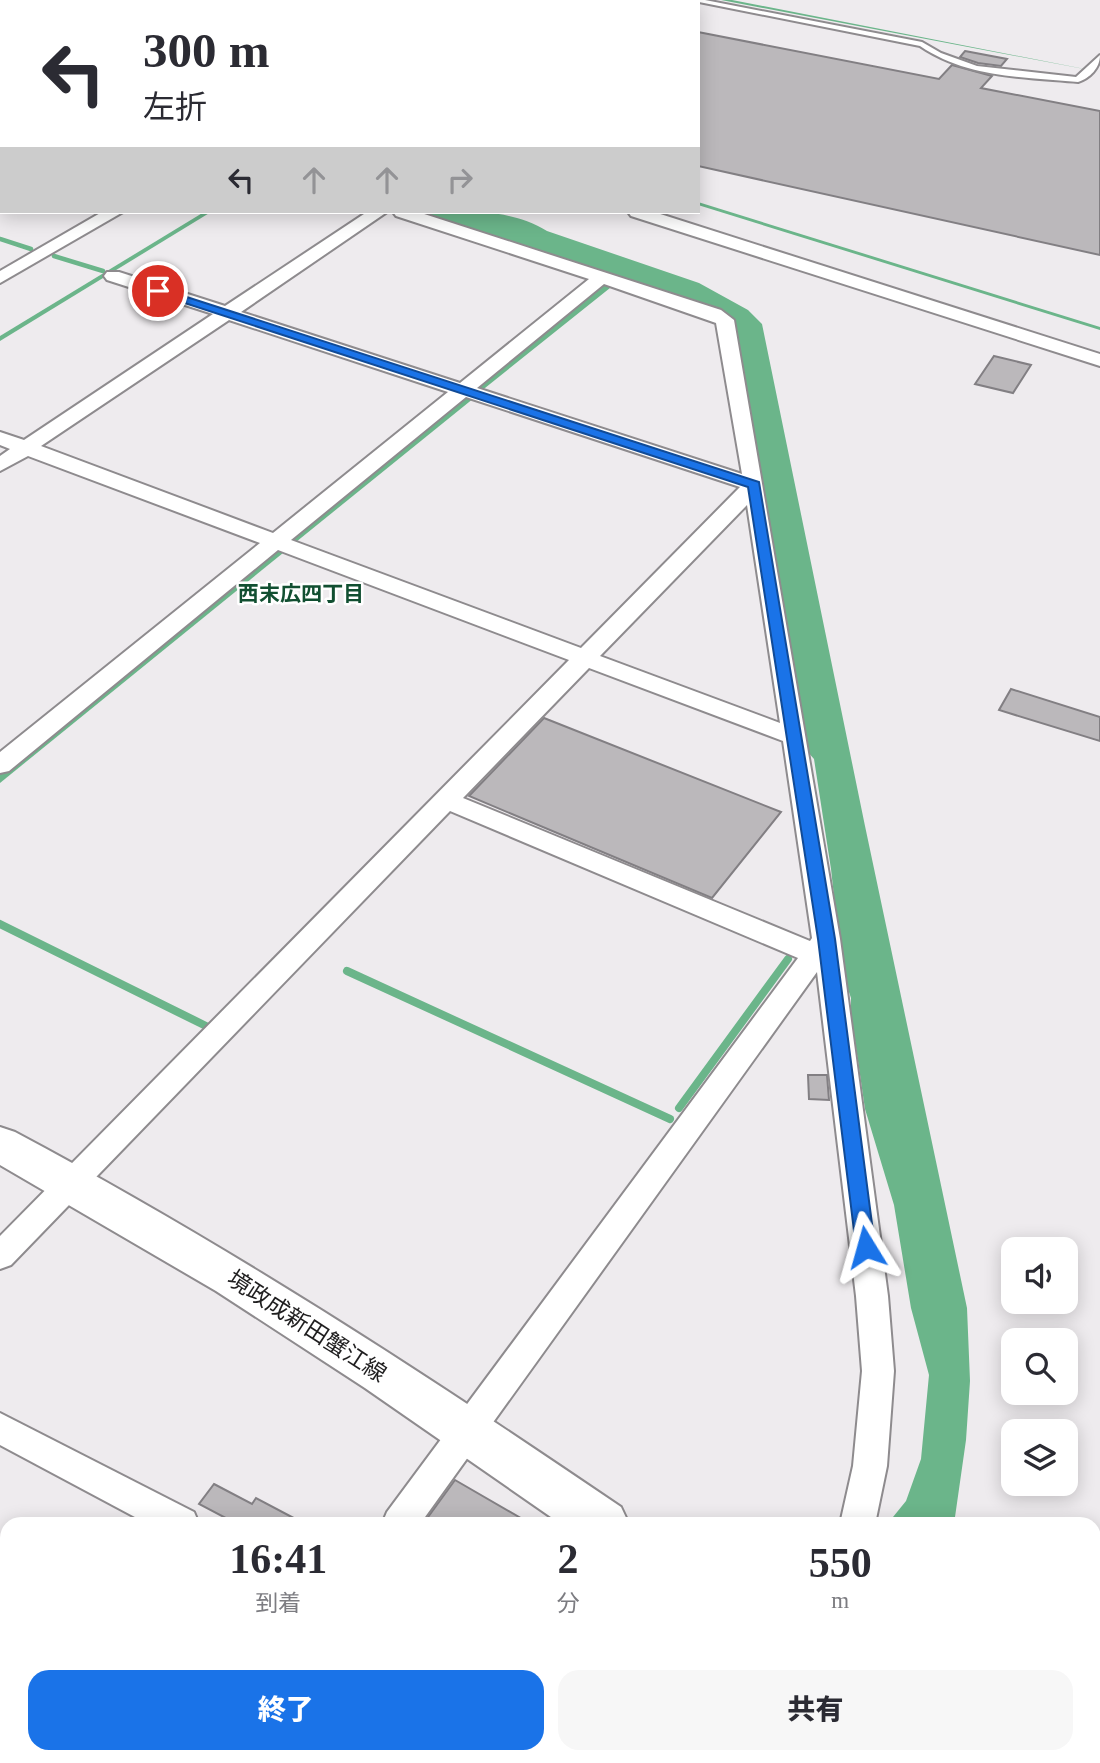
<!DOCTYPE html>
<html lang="ja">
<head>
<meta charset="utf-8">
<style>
	:root { --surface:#fff; --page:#f7f7f7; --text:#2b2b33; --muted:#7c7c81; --accent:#1a73e8 }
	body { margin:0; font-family:"Times New Roman","Noto Sans JP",serif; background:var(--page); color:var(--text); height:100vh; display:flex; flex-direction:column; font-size:26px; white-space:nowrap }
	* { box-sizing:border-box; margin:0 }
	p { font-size:23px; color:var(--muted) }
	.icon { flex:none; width:38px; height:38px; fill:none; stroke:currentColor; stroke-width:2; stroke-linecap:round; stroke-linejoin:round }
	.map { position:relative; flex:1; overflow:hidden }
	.side { position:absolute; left:0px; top:1517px; width:1101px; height:247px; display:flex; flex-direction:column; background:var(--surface); border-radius:21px 21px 0 0; box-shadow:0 4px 18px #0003 }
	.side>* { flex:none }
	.banner { position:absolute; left:0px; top:0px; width:700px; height:214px; box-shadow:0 4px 18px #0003; background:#fff; color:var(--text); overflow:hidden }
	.buttons { position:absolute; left:1001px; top:1237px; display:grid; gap:14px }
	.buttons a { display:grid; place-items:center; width:77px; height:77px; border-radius:14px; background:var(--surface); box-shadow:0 4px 18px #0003; font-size:35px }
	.pin { position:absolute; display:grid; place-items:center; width:60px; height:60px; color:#fff; margin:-30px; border:4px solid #fff; border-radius:50%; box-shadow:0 2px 7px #0007 }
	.me { position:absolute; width:77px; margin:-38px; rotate:352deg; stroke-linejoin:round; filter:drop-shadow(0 0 5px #0008) }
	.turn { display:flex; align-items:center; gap:24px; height:147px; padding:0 28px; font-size:32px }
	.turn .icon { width:91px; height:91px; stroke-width:2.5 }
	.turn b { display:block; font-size:49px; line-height:60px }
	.lanes { display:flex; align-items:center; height:66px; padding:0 28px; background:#0003; justify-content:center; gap:35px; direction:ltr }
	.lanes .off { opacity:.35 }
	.eta { display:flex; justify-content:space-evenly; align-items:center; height:119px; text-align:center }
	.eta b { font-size:42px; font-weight:800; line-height:49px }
	.button { display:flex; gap:14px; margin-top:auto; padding:14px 28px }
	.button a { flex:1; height:80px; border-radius:21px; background:var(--accent); color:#fff; font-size:28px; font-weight:800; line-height:80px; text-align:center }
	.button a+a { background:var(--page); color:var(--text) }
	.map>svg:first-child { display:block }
	.water { fill:#6bb58a }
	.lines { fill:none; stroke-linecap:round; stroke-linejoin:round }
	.stream-far1 { stroke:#6bb58a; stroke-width:4.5 }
	.stream { stroke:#6bb58a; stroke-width:8 }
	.building { fill:#bbb8bb; stroke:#827f83; stroke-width:2 }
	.service-casing { stroke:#8e8b8e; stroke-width:4 }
	.minor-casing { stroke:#8e8b8e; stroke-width:4 }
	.secondary-casing { stroke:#8e8b8e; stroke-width:4 }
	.service { fill:#fff; fill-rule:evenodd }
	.minor { fill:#fff; fill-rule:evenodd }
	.secondary { fill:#fff; fill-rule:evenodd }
	.route { fill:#1a73e8; stroke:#114b97; stroke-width:2 }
	.labels { text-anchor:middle; stroke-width:5; stroke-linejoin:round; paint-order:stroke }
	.neighbourhood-label { font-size:21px; font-weight:bold; fill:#114f31; stroke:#fff }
	.near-street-label { font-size:23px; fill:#1f1e1f; stroke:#fff }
</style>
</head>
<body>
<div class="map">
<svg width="1100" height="1763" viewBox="0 0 1100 1763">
	<rect width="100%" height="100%" fill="#eeebee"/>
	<!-- water -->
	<g class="water">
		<polygon points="721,0 732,0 1100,72"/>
		<polygon points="698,202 1100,327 1100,330 698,205"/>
		<polygon points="204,212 211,212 0,341 0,336"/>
		<path d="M 413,212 C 460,212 506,206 547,231 L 699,283 L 748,310 L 762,324 L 865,826 L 967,1308 L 970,1381 L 966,1440 L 954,1524 L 883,1524 L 893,1517 L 906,1501 L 921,1459 L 929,1375 L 911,1308 L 894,1205 L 865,1109 L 851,1013 L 851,998 L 847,986 L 839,976 L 829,912 L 834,896 L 831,869 L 814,759 L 806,750 L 735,329 L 620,280 L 480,392 L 473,390 L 596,291 L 609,276 Z"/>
		<polygon points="467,396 474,398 296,542 289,540"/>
		<polygon points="276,550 283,553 0,783 0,773"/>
	</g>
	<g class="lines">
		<!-- stream-far1 -->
		<g class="stream-far1">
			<polyline points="0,239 31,249"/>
			<polyline points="54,256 103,271"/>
		</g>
		<!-- stream -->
		<g class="stream">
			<polyline points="0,924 208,1027"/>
			<polyline points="347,971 670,1119"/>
			<polyline points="679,1108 788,959"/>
		</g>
	</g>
	<!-- building -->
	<g class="building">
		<polygon points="698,32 939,79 952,65 992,76 981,88 1100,111 1100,255 698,166"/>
		<polygon points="965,51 1007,59 1001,66 978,63 960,57"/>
		<polygon points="994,356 1031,365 1013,393 975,384"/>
		<polygon points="1011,689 1100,717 1100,741 999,710"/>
		<polygon points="544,718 781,812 712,898 469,796"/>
		<polygon points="808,1075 827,1075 829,1100 809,1099"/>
		<polygon points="455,1480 531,1524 423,1524"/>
		<polygon points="214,1484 252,1504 256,1498 305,1524 237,1524 199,1504"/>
	</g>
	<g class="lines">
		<defs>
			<path id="service" d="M 689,0 L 705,0 L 922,42 L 941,53 L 977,66 L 1076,77 L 1100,55 C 1100,68 1090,78 1078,82 C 1023,77 967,78 920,46 Z"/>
			<g id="minor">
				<rect x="0" y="14" width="2" height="8"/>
				<polygon points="0,78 2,79 2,89 0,88"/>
				<polygon points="2,100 2,110 0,111 0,101"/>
				<polygon points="102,212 123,212 0,283 0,271"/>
				<path d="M 367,212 L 387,212 L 241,312 L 460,383 L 589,279 L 396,216 L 393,212 L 418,212 L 721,310 L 734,320 L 840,939 L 888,1296 L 894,1371 L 887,1466 L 875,1524 L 840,1524 L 853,1466 L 862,1371 L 856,1296 L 817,972 L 420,1524 L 382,1524 L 387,1512 L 798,958 L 450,811 L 11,1265 L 0,1269 L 0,1236 L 569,660 L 278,550 L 9,771 L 0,773 L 0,752 L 260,543 L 28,456 L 0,471 L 0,456 L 10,449 L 0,445 L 0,432 L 24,440 L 213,314 L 107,280 L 104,276 L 107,272 L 119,272 L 225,306 ZM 604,284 L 716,323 L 742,474 L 477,388 ZM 229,320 L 448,392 L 273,533 L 41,446 ZM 466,397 L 740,487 L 581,648 L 291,540 ZM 747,505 L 780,723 L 600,656 ZM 589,668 L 783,741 L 812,938 L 810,941 L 463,798 Z"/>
				<polygon points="628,212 654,212 1100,354 1100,366 631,216"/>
				<polygon points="0,1413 194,1512 199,1524 148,1524 0,1445"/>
				<polygon points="210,1757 250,1757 248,1763 208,1763"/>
				<polygon points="599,1757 646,1757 648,1763 601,1763"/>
				<polygon points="785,1757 823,1757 821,1763 783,1763"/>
			</g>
			<g id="secondary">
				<path d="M 0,1127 L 15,1132 C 226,1244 424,1373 621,1507 L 629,1524 L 561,1524 L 365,1388 L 216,1291 L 0,1165 Z"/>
				<polygon points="903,1757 965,1757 967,1763 905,1763"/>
			</g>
		</defs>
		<!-- service casing -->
		<use href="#service" class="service-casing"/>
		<!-- minor casing -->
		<use href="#minor" class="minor-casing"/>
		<!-- secondary casing -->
		<use href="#secondary" class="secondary-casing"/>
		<!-- service -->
		<use href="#service" class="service"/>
		<!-- minor -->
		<use href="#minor" class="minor"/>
		<!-- secondary -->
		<use href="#secondary" class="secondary"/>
	</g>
	<!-- route -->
	<polygon class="route" points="154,289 162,289 759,482 835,939 875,1247 873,1253 866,1255 859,1253 856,1247 818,939 748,487 154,293"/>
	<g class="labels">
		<!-- neighbourhood labels -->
		<g class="neighbourhood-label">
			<text x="301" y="601">西末広四丁目</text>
		</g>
		<!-- near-street labels -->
		<g class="near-street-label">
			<text transform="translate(307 1326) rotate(33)" y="8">境政成新田蟹江線</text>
		</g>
	</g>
</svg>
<div class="buttons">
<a><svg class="icon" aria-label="sound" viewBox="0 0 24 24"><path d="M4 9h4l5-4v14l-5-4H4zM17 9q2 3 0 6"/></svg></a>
<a><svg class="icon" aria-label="search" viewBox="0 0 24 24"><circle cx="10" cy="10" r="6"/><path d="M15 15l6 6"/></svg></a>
<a><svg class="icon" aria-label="layers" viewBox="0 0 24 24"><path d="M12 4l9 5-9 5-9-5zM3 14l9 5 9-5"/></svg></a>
</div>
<div class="pin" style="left:158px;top:291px;background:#d93025"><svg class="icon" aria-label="arrive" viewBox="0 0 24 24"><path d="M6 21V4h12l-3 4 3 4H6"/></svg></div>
<svg class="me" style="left:866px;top:1247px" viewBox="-20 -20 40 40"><path d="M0-17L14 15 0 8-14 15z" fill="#1a73e8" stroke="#fff" stroke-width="4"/></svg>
<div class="banner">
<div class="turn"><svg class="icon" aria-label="left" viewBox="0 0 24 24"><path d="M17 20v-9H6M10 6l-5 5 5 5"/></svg><div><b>300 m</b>左折</div></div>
<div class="lanes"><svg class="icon" aria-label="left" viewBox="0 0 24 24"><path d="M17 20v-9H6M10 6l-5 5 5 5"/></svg><svg class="icon off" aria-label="ahead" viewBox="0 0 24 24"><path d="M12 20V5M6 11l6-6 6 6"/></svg><svg class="icon off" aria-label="ahead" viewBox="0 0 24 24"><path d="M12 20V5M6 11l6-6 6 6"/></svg><svg class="icon off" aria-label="right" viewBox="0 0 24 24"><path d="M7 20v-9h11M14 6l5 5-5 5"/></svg></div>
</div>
<section class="side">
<div class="eta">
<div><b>16:41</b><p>到着</p></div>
<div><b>2</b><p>分</p></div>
<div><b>550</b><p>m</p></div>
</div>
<div class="button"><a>終了</a><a>共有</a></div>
</section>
</div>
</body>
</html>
